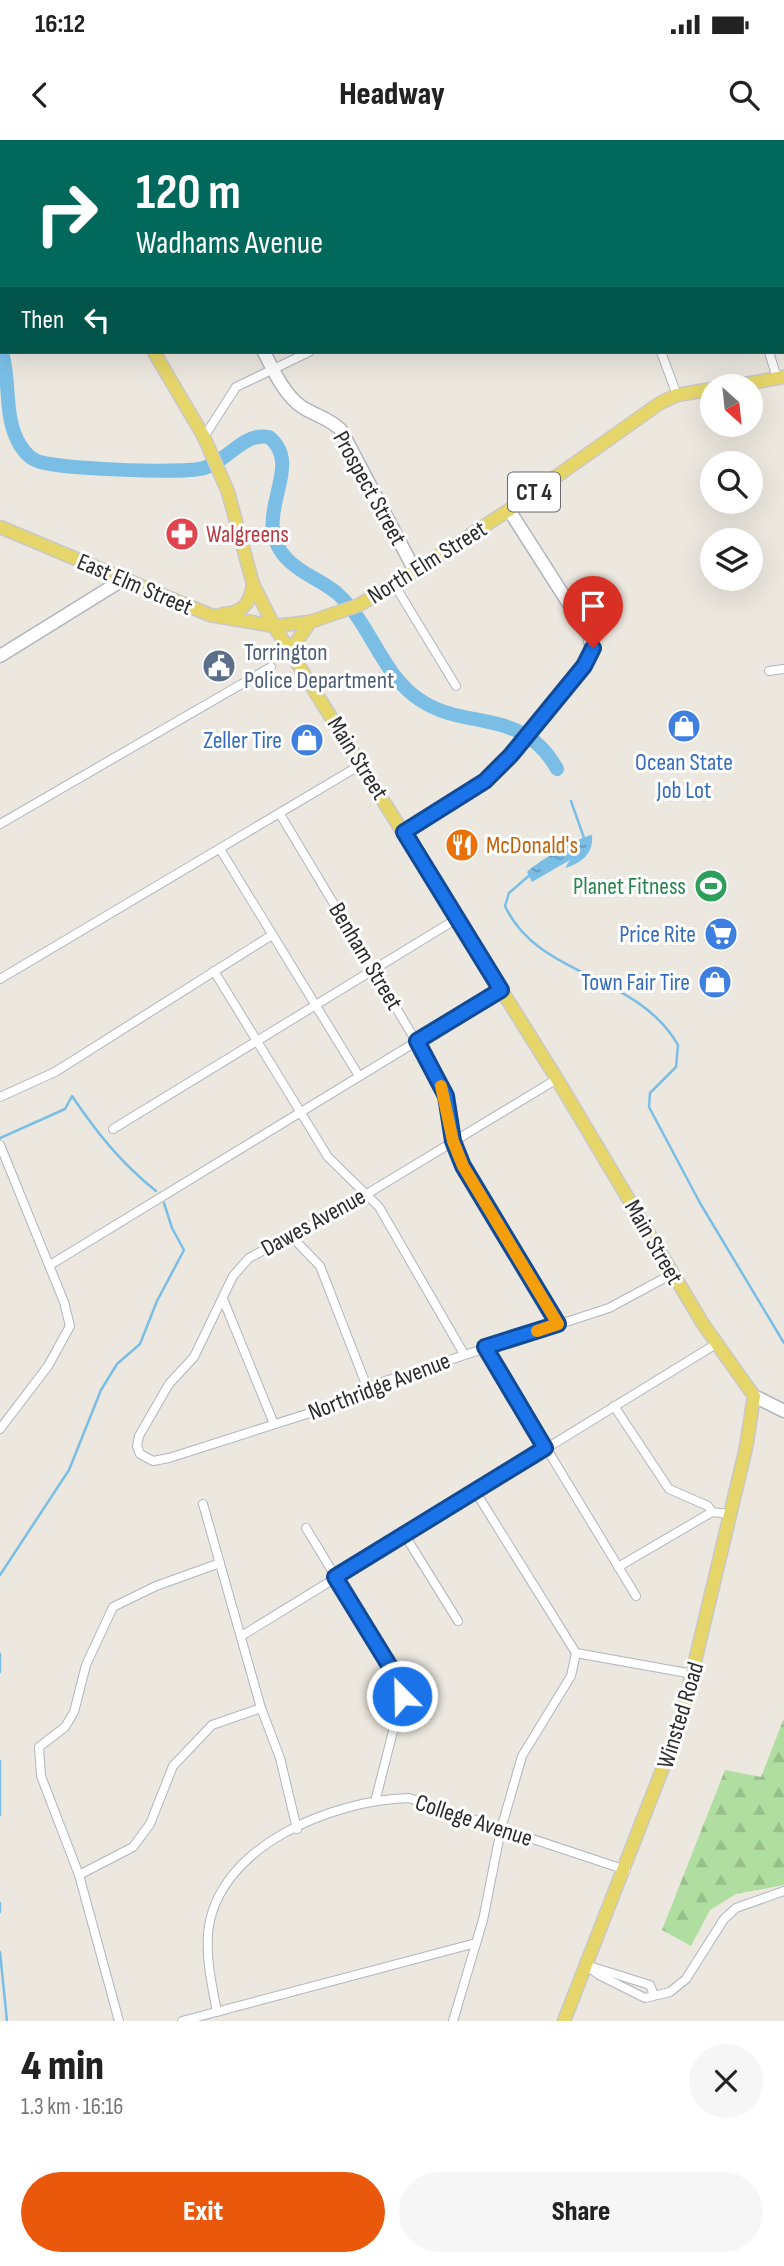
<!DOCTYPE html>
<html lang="en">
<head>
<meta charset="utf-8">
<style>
	:root { --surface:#fff; --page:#f6f6f6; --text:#222; --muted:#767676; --accent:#ea580c }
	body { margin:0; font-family:"Sofia Sans Condensed",sans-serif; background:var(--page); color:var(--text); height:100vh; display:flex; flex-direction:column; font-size:26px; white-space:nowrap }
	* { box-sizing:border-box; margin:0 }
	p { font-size:23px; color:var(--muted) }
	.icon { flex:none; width:38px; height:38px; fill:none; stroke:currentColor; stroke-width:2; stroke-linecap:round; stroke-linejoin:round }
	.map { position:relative; height:1881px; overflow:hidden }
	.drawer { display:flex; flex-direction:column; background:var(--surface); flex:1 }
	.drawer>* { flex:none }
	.top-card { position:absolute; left:0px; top:0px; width:784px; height:214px; box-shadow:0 7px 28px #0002; background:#00695c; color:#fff; overflow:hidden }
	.needle { width:46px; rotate:153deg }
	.buttons { position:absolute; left:700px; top:234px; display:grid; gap:14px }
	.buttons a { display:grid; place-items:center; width:63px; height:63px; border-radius:50%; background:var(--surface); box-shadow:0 7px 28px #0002; font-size:35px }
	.pin { position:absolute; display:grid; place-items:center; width:60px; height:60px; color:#fff; margin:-72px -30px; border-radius:50% 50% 50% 0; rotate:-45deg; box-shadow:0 0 7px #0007 }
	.pin .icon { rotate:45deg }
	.me { position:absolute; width:77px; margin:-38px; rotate:337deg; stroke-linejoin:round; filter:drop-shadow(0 0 5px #0008) }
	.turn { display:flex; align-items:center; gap:24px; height:147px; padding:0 21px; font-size:32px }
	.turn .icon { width:91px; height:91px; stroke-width:2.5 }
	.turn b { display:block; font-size:49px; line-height:60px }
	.then { display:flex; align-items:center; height:66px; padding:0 21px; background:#0003; gap:14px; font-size:26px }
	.round { display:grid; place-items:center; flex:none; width:74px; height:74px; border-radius:37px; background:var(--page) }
	.summary { display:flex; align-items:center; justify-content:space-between; height:119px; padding:0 21px }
	h1 { font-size:42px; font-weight:800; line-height:52px }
	.action { display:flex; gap:14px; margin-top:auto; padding:14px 21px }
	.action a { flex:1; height:80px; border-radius:42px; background:var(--accent); color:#fff; font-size:28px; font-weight:800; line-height:80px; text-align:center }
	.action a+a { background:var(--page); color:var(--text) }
	.status { display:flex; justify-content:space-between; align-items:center; height:49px; padding:0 35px; background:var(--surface); direction:ltr }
	.status svg { height:19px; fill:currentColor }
	header { display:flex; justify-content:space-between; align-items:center; height:91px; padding:0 21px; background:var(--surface); font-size:32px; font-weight:800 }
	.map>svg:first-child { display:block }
	.forest { fill:url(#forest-firs) }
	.water { fill:url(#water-ripples) }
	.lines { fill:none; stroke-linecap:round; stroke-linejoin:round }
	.stream { stroke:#7abee6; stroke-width:2.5 }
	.river { stroke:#7abee6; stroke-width:14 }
	.street-casing { stroke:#b2b4be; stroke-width:10 }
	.secondary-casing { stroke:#b2b4be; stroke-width:15 }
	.primary-casing { stroke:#c8c8c8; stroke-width:15 }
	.street { stroke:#fff; stroke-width:8 }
	.secondary { stroke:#fff; stroke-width:12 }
	.primary { stroke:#e6d66a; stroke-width:12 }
	.route-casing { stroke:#114b97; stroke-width:18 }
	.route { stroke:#1a73e8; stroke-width:12 }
	.slow { stroke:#f59e0b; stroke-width:12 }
	.labels { text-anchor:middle; stroke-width:6; stroke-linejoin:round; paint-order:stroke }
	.shield { fill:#fff; stroke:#6b6b6b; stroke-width:2 }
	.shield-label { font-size:23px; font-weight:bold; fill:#2c2c2c }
	.street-label { font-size:24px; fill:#2c2c2c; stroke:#fff }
	.health-label { font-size:24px; fill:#be3a42; stroke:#fff; text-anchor:start }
	.service-label { font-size:24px; fill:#4e5e75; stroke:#fff; text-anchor:start }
	.shop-label { font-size:24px; fill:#366cbe; stroke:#fff; text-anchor:end }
	.food-label { font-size:24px; fill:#c56008; stroke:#fff; text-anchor:start }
	.leisure-label { font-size:24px; fill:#27864d; stroke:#fff; text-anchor:end }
</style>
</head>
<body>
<div class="status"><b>16:12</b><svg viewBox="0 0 49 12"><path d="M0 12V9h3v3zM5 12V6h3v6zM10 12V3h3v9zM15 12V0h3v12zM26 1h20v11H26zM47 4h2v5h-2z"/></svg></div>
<header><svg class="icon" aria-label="back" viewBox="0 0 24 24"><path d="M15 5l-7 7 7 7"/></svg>Headway<svg class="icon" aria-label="search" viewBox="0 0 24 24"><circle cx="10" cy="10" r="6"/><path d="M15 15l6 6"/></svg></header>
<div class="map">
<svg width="784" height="1881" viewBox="0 0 784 1881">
	<defs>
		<pattern id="forest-firs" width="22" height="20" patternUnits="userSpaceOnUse" patternTransform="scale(1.75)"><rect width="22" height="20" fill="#afdea0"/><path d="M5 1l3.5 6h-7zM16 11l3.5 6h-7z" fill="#97bf8a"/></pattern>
		<pattern id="water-ripples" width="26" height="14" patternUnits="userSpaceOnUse" patternTransform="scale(1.75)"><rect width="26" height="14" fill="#7abee6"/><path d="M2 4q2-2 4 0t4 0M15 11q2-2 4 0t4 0" fill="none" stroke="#649bbb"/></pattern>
	</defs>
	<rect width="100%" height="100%" fill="#ece8df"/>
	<!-- forest -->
	<polygon class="forest" points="784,1578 784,1745 736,1754 710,1770 691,1806 662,1790 725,1630 761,1637"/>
	<!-- water -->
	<path class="water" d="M 592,695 C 594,713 582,723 565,728 L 570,720 L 532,742 L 527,732 L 529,730 C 541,720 579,697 592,695 Z"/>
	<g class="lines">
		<!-- stream -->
		<g class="stream">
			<polyline points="571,661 584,698"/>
			<path d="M 531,734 L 509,753 L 505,766 C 538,838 637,833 678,905 L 676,927 L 650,953 L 649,967 L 700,1063 L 784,1203"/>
			<path d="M 0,998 L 65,969 L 72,956 C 97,993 121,1023 156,1051"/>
			<polyline points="0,1435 69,1330 101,1250 117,1224 140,1204 157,1161 184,1110 172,1088 164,1063"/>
			<polyline points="0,1514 0,1532"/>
			<polyline points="0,1621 0,1675"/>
			<polyline points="0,1763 0,1772"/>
			<polyline points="0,1812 7,1881"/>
		</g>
		<!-- river -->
		<path class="river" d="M 2,212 C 11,242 3,277 20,305 C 24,311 28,317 35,320 C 50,329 185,334 204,328 C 228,321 243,292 269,297 C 307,328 247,377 287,419 C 302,435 324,441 339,455 C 371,485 382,535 420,560 C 466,591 523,567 557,629"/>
		<defs>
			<g id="street">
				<polyline points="443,0 443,2"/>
				<polyline points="593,0 594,2"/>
				<polyline points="721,0 723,2"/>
				<polyline points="365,2 368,0"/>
				<polyline points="782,16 784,14"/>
				<polyline points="661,212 677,255"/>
				<polyline points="769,212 777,238"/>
				<polyline points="204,297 236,247 309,212"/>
				<polyline points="394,444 456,546"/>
				<polyline points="769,531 784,529"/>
				<polyline points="280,674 438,938 463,1026 558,1184"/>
				<polyline points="0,684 271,527"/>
				<polyline points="220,709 359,936"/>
				<polyline points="214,831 328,1017 379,1067 464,1214"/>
				<polyline points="0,839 362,624"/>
				<polyline points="557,939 342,1069 249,1118 233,1136 194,1217 169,1244 139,1296 137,1306 140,1314 153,1321 169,1318 338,1264 367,1247 609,1168 672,1134"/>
				<polyline points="0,957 55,932 272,795"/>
				<polyline points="113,989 458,778"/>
				<polyline points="0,1005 64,1162 70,1186 48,1226 0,1289"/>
				<polyline points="292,1097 320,1126 367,1247"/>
				<polyline points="50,1125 501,850"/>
				<polyline points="223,1159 274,1284"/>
				<polyline points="485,1207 636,1456"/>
				<polyline points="614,1266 669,1349 708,1366 712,1372 729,1374"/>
				<polyline points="475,1351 576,1513"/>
				<polyline points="203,1364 261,1568 280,1618 297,1689"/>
				<polyline points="306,1388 400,1543 402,1556 376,1658"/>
				<polyline points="404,1394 458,1481"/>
				<polyline points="618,1427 712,1372"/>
				<polyline points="243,1495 716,1204"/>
				<polyline points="576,1513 693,1534"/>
				<polyline points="79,1735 133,1707 150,1684 173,1626 212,1585 261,1568"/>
				<polyline points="586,1825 599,1835 645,1858 670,1852 686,1839 724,1779 736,1768 784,1751"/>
				<polyline points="586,1825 650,1845 654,1855"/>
				<path d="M 217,1872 C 212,1846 206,1820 208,1793 C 217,1705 334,1660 409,1658 L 626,1730"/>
				<polyline points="119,1881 79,1735 41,1636 39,1607 65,1587 74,1572 86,1525 113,1467 156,1446 220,1423"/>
				<polyline points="182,1881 476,1803"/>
				<polyline points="453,1881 483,1780 501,1689 522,1616 571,1536 576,1513"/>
			</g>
			<g id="secondary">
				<polyline points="166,0 167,2"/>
				<path d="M 264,212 C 273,230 285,256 302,267 C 316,276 329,278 341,290 L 415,431"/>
				<polyline points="0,516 124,439"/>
				<polyline points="404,692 485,641 511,615 592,513 590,497 509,370"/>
				<polyline points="754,1256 784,1271"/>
			</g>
			<g id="primary">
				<polyline points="30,0 31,2"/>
				<polyline points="154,212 204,297 228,352 253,444 274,486 557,939 703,1184 754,1256 746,1308 680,1584 564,1881"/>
				<polyline points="728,247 784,237"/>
				<polyline points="0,387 210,475 274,486 310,482 359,465 415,431 509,370 660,263 677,255 712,249"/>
				<path d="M 223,474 C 242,473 250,464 253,445"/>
				<polyline points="293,514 295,504 310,482"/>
			</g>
		</defs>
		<!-- street casing -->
		<use href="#street" class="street-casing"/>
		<!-- secondary casing -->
		<use href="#secondary" class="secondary-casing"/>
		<!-- primary casing -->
		<use href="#primary" class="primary-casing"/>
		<!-- street -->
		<use href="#street" class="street"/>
		<!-- secondary -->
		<use href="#secondary" class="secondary"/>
		<!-- primary -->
		<use href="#primary" class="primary"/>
	</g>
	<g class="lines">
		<defs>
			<polyline id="route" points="402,1556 400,1543 335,1437 545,1308 485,1207 558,1184 463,1026 453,1001 446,956 417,901 501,850 404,692 485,641 511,615 584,526 593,508"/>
		</defs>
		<!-- route casing -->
		<use href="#route" class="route-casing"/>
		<!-- route -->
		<use href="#route" class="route"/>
		<!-- slow -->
		<polyline class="slow" points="441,946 453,1001 463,1026 558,1184 537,1191"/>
	</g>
	<!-- icons -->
	<defs>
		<symbol id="pharmacy-disc" viewBox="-11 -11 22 22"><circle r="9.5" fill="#e0444e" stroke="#fff"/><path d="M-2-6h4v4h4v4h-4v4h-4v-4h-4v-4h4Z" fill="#fff"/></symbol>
		<symbol id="civic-disc" viewBox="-11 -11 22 22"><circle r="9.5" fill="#5c6f8a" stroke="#fff"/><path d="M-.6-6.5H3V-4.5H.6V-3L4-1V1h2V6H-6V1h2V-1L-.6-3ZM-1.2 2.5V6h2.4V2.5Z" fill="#fff"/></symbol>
		<symbol id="shop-disc" viewBox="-11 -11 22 22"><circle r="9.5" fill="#3f7fe0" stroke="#fff"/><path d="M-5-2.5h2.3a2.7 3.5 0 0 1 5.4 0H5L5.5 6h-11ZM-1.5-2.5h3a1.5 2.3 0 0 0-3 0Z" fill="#fff"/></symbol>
		<symbol id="restaurant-disc" viewBox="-11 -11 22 22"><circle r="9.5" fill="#e8710a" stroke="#fff"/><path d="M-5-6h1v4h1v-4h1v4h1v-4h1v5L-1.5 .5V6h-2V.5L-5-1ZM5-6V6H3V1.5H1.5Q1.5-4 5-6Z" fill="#fff"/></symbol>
		<symbol id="stadium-disc" viewBox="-11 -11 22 22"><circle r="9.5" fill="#2e9e5b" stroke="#fff"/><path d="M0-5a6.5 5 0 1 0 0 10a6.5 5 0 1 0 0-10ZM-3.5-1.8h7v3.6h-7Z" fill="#fff"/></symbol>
		<symbol id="supermarket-disc" viewBox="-11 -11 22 22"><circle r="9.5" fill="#3f7fe0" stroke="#fff"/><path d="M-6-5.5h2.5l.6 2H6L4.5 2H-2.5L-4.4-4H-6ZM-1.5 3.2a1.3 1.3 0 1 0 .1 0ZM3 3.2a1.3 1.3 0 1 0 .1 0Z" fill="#fff"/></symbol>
	</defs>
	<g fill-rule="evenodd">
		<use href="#pharmacy-disc" x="163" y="375" width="38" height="38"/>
		<use href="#civic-disc" x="200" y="507" width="38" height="38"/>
		<use href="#shop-disc" x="665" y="567" width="38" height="38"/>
		<use href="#shop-disc" x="288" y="581" width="38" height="38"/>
		<use href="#restaurant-disc" x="443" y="686" width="38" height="38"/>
		<use href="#stadium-disc" x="692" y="727" width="38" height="38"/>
		<use href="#supermarket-disc" x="702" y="775" width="38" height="38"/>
		<use href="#shop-disc" x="696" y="823" width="38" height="38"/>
	</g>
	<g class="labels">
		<!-- shield labels -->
		<rect class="shield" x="508" y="332.5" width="52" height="39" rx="5"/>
		<g class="shield-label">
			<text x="534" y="360">CT 4</text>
		</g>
		<!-- street labels -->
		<g class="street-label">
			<text transform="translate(370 348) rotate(61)" y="8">Prospect Street</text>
			<text transform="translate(427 422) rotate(-32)" y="8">North Elm Street</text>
			<text transform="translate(135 444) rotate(23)" y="8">East Elm Street</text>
			<text transform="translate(358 618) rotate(58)" y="8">Main Street</text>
			<text transform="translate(366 816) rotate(59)" y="8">Benham Street</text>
			<text transform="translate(313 1082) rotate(-29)" y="8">Dawes Avenue</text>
			<text transform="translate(654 1102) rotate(60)" y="8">Main Street</text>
			<text transform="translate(379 1246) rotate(-21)" y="8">Northridge Avenue</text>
			<text transform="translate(680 1575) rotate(-73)" y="8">Winsted Road</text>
			<text transform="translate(474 1680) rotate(18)" y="8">College Avenue</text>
		</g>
		<!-- health labels -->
		<g class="health-label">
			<text x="206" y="402">Walgreens</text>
		</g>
		<!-- service labels -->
		<g class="service-label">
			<text x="244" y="520">Torrington<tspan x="244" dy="28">Police Department</tspan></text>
		</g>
		<!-- shop labels -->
		<g class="shop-label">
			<text x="282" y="608">Zeller Tire</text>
			<text x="684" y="630" text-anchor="middle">Ocean State<tspan x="684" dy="28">Job Lot</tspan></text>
			<text x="696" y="802">Price Rite</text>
			<text x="690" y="850">Town Fair Tire</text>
		</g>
		<!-- food labels -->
		<g class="food-label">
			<text x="486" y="713">McDonald's</text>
		</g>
		<!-- leisure labels -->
		<g class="leisure-label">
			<text x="686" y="754">Planet Fitness</text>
		</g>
	</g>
</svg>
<div class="buttons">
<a><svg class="needle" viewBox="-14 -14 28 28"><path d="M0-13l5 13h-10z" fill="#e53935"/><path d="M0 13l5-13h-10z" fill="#767676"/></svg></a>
<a><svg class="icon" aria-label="search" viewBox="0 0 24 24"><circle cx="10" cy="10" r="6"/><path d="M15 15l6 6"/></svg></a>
<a><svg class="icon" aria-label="layers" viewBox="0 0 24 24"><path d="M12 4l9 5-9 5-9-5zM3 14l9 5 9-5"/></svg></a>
</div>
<div class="pin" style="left:593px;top:508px;background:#d93025"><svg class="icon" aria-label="arrive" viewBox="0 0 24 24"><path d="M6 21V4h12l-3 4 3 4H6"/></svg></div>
<svg class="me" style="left:402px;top:1556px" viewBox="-20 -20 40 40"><circle r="17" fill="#1a73e8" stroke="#fff" stroke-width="3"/><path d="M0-11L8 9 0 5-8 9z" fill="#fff"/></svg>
<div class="top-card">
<div class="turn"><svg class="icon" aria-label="right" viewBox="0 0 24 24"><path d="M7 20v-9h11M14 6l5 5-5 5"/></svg><div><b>120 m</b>Wadhams Avenue</div></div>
<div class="then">Then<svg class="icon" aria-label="left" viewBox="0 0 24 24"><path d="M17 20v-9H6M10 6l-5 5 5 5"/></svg></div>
</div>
</div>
<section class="drawer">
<div class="summary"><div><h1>4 min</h1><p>1.3 km · 16:16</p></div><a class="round"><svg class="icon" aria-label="close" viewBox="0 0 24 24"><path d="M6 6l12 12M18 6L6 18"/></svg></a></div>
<div class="action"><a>Exit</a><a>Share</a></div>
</section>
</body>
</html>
